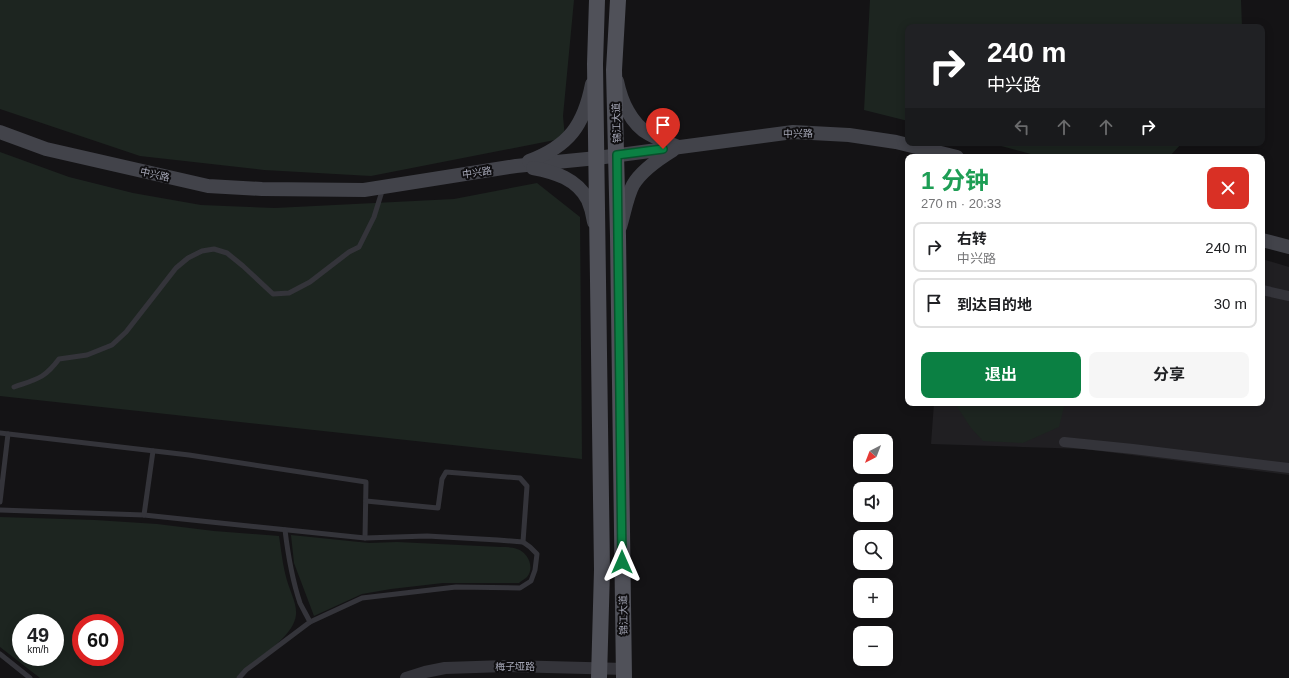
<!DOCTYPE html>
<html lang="zh">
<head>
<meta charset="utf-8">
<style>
	:root { --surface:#fff; --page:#f6f6f6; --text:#202124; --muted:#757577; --line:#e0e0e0; --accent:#0b8043 }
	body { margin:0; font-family:Arial,"Noto Sans SC",sans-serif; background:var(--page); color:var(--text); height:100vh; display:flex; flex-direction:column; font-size:15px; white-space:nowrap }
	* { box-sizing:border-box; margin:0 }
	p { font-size:13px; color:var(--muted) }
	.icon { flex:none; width:22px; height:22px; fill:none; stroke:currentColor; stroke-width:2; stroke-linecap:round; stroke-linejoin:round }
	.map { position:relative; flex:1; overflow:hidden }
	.panel { position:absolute; left:905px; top:154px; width:360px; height:252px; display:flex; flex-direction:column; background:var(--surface); border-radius:8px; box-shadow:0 2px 10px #0003 }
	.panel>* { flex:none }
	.hud { position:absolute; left:905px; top:24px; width:360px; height:122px; border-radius:8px; box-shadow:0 2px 10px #0003; background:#202124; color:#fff; overflow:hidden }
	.needle { width:26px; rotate:222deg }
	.fabs { position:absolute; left:853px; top:434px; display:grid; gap:8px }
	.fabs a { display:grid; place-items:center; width:40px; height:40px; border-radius:8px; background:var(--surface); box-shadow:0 2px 10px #0003; font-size:20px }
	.speed { position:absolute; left:12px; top:614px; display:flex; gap:8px; font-size:20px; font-weight:700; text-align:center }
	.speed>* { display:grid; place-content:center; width:52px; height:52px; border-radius:50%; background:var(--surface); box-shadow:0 2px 10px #0003; line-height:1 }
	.speed small { font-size:10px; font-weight:400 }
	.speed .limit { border:6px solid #d22; background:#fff; color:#111 }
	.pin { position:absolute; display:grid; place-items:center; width:34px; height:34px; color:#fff; margin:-41px -17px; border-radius:50% 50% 50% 0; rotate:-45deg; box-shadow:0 0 4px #0007 }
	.pin .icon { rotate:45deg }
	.me { position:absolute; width:44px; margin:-22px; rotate:0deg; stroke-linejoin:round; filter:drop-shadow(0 0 3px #0008) }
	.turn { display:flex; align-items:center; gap:14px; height:84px; padding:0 16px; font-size:18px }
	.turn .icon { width:52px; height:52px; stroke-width:2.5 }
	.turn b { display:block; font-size:28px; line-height:34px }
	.lanes { display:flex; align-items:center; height:38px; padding:0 16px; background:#0003; justify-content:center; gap:20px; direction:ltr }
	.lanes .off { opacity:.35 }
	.round { display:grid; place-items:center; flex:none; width:42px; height:42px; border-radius:8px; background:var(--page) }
	.overview { display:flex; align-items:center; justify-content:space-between; height:68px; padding:0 16px }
	h1 { font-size:24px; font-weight:700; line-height:30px; color:#1e9e55 }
	.primary-button { display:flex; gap:8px; margin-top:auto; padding:8px 16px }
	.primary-button a { flex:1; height:46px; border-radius:8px; background:var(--accent); color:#fff; font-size:16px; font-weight:700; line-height:46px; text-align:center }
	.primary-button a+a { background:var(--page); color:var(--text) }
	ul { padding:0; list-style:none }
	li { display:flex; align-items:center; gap:12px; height:50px; margin:0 8px 6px; padding:0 8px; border:2px solid var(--line); border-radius:8px }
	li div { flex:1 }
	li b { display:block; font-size:15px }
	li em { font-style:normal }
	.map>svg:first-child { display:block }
	.built { fill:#201f22 }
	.green { fill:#1d2520; fill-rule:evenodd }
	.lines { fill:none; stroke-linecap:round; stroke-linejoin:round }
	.service { stroke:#34343a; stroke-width:5 }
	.minor { stroke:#34343a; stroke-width:10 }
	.tertiary { stroke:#34343a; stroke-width:12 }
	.secondary { stroke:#42434a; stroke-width:14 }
	.primary { stroke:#505159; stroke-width:16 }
	.route-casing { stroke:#07532c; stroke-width:10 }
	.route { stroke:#0b8043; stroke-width:7 }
	.labels { text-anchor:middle; stroke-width:4; stroke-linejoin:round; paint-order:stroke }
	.street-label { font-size:10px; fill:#a5a7b6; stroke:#0f0e10 }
</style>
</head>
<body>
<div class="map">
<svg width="1289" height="678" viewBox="0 0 1289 678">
	<rect width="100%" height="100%" fill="#141315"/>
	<!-- built -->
	<polygon class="built" points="1262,259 1289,267 1289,475 1084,449 931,444 934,403 1262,403"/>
	<!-- green -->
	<g class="green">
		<polygon points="0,0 574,0 563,116 565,138 371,176 264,170 140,156 0,109"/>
		<polygon points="870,0 1241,0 1242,27 908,27 908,121 864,110"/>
		<polygon points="990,143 1182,143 1169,157 1042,157"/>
		<polygon points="0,152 69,177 133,193 201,205 275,208 454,199 537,183 580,217 582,459 0,396"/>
		<polygon points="956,403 1065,403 1059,427 1023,443 983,441 971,428 956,405"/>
		<path d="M 0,517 L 95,520 L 157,524 L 214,531 L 279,536 C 281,548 282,561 285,573 C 292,603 308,613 281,640 C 267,654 249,663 236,678 L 40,678 L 0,647 ZM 21,623 L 55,623 L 55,657 L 21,657 ZM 81,623 L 115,623 L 115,657 L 81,657 Z"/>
		<path d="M 291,535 L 369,543 L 397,542 L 501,547 C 506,547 512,547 517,549 C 528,552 535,568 527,577 C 525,579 521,581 519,583 L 443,583 L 391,589 L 362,594 L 314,616 L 294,563 Z"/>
	</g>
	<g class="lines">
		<!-- service -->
		<g class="service">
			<path d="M 14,387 C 37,379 44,379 59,359 L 87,355 L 112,345 L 126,332 L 176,268 L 188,258 L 202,251 L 214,249 L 227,253 L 243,266 L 273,294 L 289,293 L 310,282 L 349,252 L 359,247 L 374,217 L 383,188"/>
			<polyline points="0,433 189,455 366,482 365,538"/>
			<polyline points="366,501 438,508 442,479 446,472 520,478 527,486 523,542"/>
			<polyline points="0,502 8,434"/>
			<polyline points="0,510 144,515 365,538 427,536 498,540 523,542 530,547 537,554 535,570 531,581 520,588 456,587 362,598 310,622 246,670 239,678"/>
			<polyline points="144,515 153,451"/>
			<path d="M 285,530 C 288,555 292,579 300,603 C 303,609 307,616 310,622"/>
			<polyline points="0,654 30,678"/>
		</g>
		<!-- minor -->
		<g class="minor">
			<polyline points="1262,290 1289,296"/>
			<polyline points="1064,442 1133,449 1289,468"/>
		</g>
		<!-- tertiary -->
		<polyline class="tertiary" points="406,678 425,672 445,668 506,666 625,669"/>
		<!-- secondary -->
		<g class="secondary">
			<path d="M 617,81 C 621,101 631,124 649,134 C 658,139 669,143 678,147"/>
			<polyline points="0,132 46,149 208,186 262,189 364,190 516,166 597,158 793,132 849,135 896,142 957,157"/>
			<path d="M 529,161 C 569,146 584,125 592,84"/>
			<path d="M 533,168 C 555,172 577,179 588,200 C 591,207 593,215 594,222"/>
			<path d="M 620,227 C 624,214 627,196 633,185 C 641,171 660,158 673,150"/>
			<polyline points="1262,240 1289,247"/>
		</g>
		<!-- primary -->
		<g class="primary">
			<polyline points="597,0 595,64 602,570 599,678"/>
			<polyline points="618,0 614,70 618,236 624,678"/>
		</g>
	</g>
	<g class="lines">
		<defs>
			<polyline id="route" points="622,562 617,155 663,149"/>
		</defs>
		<!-- route casing -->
		<use href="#route" class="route-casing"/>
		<!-- route -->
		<use href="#route" class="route"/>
	</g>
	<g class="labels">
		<!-- street labels -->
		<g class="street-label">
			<text transform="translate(616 123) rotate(-92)" y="4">锦江大道</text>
			<text transform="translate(798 133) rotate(-1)" y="4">中兴路</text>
			<text transform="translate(477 172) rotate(-9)" y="4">中兴路</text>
			<text transform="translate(155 174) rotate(13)" y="4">中兴路</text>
			<text transform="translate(623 615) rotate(-91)" y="4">锦江大道</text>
			<text x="515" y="670">梅子垭路</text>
		</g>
	</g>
</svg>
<div class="fabs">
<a><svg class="needle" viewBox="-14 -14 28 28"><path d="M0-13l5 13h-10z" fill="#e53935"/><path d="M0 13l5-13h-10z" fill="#757577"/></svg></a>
<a><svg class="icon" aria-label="sound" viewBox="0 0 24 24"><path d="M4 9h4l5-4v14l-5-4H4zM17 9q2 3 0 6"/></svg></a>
<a><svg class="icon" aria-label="search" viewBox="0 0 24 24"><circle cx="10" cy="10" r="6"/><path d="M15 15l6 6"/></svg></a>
<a>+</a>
<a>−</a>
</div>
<div class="speed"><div>49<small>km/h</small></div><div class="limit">60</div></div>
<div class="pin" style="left:663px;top:149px;background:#d93025"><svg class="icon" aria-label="arrive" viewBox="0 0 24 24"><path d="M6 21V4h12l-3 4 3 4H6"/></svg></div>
<svg class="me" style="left:622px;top:562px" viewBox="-20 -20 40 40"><path d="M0-17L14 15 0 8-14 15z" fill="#0b8043" stroke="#fff" stroke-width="4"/></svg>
<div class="hud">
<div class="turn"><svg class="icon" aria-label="right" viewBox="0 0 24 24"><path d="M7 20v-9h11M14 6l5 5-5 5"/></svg><div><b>240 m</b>中兴路</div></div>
<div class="lanes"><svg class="icon off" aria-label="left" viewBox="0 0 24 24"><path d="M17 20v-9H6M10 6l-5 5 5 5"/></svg><svg class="icon off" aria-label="ahead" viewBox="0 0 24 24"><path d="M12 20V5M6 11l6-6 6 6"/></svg><svg class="icon off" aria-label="ahead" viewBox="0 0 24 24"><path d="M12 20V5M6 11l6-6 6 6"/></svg><svg class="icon" aria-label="right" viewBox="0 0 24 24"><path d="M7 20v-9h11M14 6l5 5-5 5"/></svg></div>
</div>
<section class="panel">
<div class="overview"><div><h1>1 分钟</h1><p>270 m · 20:33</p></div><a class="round" style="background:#d93025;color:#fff"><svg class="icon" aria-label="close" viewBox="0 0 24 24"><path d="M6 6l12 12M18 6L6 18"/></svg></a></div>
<ul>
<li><svg class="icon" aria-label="right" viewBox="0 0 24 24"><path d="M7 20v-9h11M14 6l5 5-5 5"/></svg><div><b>右转</b><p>中兴路</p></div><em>240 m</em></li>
<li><svg class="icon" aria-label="arrive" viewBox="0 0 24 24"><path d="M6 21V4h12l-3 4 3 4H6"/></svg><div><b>到达目的地</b></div><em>30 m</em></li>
</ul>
<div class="primary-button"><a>退出</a><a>分享</a></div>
</section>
</div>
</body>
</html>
